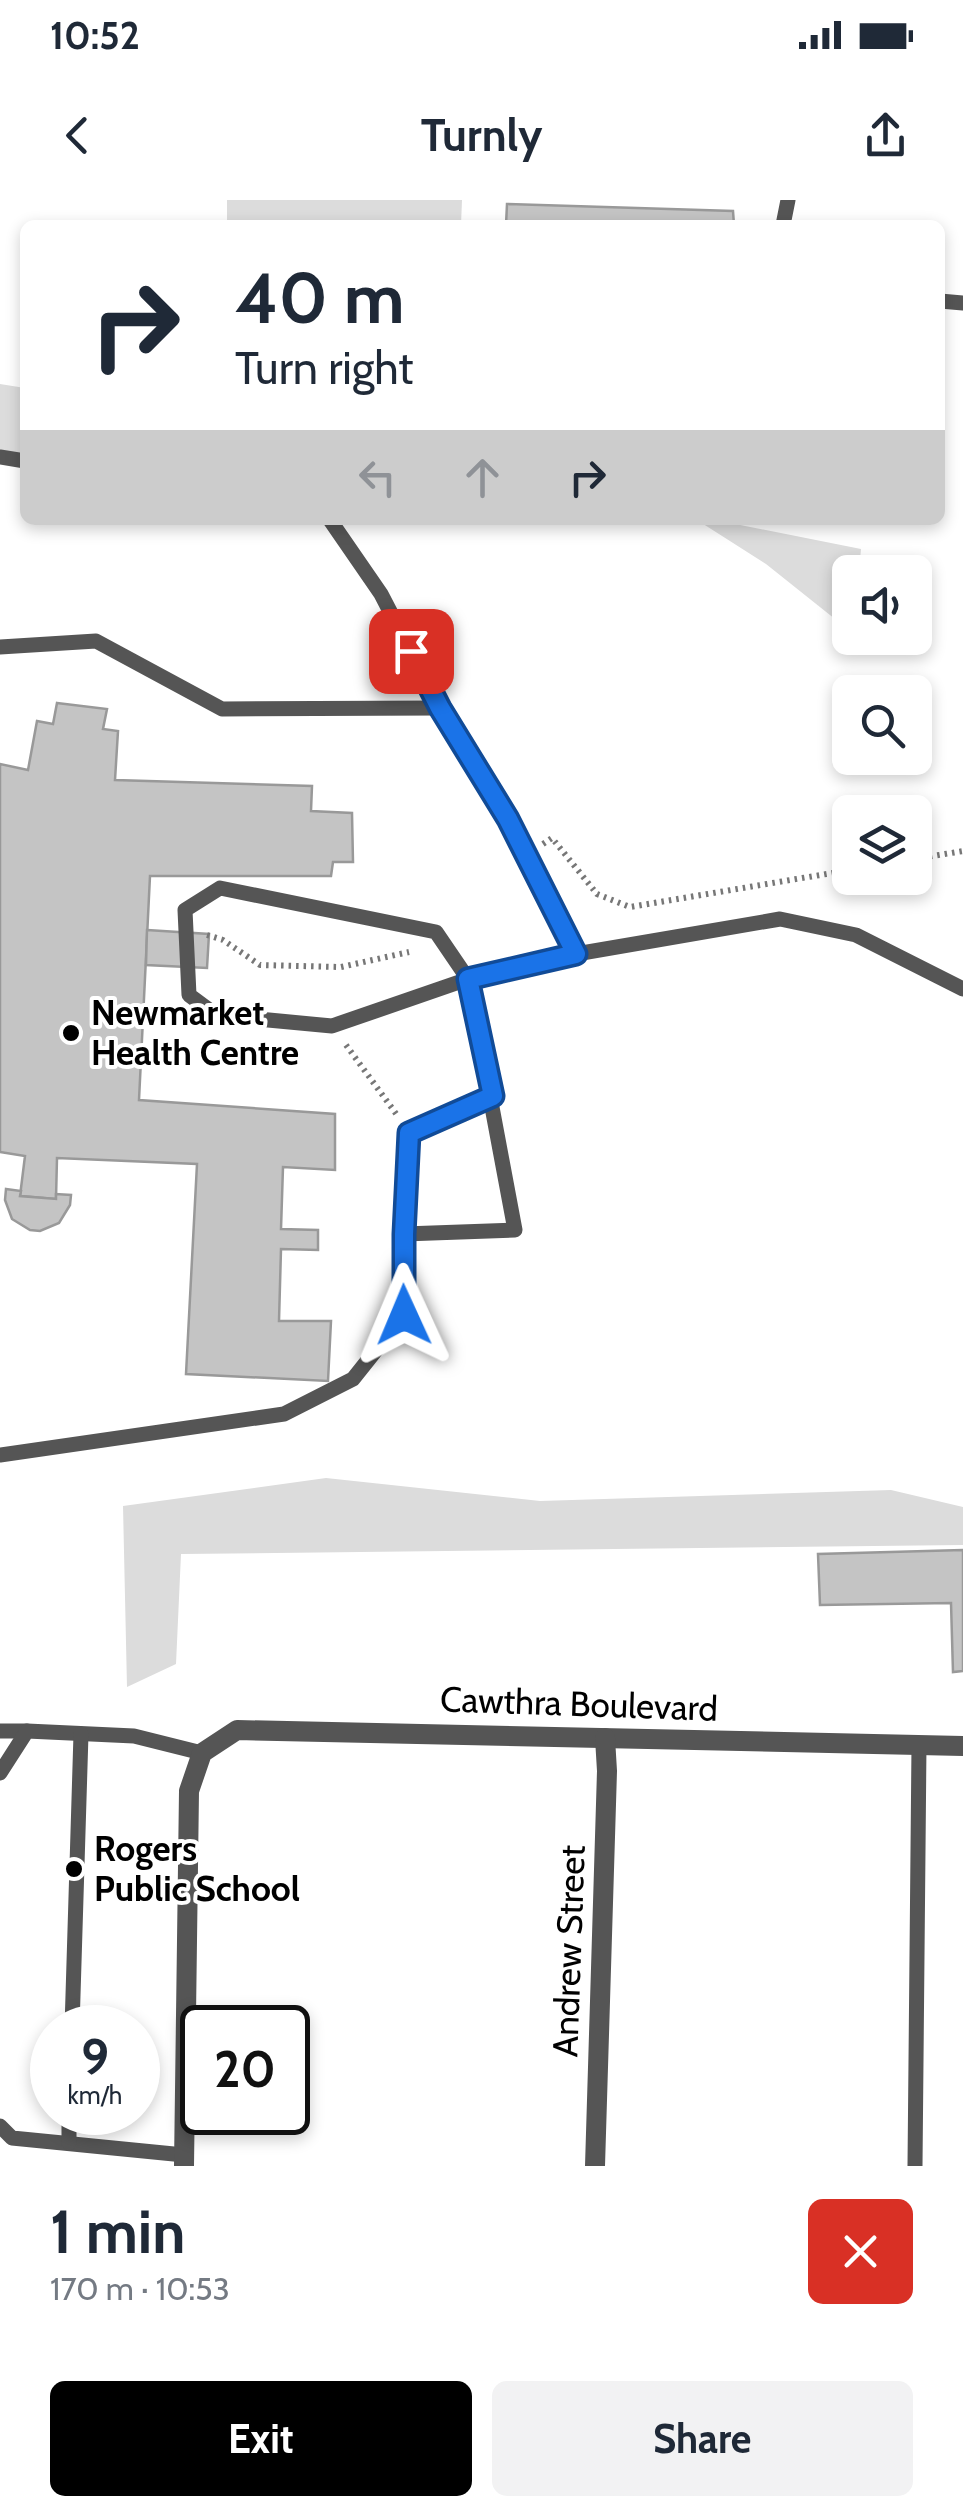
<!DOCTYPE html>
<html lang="en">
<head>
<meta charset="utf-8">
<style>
	:root { --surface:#fff; --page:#f2f2f3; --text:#1f2937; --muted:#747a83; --accent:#000 }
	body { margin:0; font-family:Cabin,sans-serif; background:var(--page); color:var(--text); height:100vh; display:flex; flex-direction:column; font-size:38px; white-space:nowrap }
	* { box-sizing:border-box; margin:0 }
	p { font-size:32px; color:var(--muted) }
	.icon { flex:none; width:55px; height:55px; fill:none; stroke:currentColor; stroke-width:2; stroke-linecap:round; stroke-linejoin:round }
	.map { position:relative; height:1966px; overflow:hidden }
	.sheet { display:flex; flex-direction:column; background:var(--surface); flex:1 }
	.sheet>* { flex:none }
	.top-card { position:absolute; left:20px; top:20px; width:925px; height:305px; border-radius:15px; box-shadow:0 5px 15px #0003; background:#fff; color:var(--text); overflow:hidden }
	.buttons { position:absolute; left:832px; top:355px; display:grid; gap:20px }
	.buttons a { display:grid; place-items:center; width:100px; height:100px; border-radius:15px; background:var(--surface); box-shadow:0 5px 15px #0003; font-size:50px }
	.speed { position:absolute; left:30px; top:1805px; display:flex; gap:20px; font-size:50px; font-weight:700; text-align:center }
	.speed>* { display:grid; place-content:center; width:130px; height:130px; border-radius:50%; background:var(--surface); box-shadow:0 5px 15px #0003; line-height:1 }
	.speed small { font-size:25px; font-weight:400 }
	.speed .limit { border:5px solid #111; border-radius:15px; background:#fff; color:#111 }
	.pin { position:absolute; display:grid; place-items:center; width:85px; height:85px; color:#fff; margin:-42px; border-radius:20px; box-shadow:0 5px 15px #0006 }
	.me { position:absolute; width:110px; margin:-55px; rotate:359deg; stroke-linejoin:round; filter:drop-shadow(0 0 8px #0008) }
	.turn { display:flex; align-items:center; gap:35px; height:210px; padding:0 50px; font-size:45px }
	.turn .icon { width:130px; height:130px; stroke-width:2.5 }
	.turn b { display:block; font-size:70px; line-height:85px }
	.lanes { display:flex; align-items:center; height:95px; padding:0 50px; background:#0003; justify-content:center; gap:50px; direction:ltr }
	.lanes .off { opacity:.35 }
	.round { display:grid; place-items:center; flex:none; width:105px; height:105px; border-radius:15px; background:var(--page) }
	.head { display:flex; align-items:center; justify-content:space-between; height:170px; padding:0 50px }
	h1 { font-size:60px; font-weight:800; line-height:75px }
	.cta { display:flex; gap:20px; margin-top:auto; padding:20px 50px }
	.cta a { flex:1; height:115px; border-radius:15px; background:var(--accent); color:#fff; font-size:40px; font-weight:800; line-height:115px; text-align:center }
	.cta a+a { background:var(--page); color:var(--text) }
	.status { display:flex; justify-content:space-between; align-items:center; height:70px; padding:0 50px; background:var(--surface); direction:ltr }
	.status svg { height:28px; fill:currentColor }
	header { display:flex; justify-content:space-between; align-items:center; height:130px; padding:0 50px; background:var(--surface); font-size:45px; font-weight:800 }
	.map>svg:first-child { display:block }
	.green { fill:#dcdcdc }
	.building { fill:#c4c4c4; stroke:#999; stroke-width:2.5 }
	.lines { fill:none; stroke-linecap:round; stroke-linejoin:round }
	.path { stroke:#777; stroke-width:6; stroke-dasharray:2.5 5; stroke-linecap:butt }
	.service { stroke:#555; stroke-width:15 }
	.minor { stroke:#555; stroke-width:20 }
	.route-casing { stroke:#114b97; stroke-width:25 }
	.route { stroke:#1a73e8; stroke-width:18 }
	.poi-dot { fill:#000; stroke:#fff; stroke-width:4 }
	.labels { text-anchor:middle; stroke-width:8; stroke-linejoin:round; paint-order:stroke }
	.poi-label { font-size:35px; font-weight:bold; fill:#000; stroke:#fff; text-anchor:start }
	.street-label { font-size:35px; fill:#000; stroke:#fff }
</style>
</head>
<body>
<div class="status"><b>10:52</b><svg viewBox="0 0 49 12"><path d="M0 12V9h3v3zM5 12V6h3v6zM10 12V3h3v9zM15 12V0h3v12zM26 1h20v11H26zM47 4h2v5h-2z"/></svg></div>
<header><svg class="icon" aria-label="back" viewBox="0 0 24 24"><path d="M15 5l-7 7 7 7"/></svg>Turnly<svg class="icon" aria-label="share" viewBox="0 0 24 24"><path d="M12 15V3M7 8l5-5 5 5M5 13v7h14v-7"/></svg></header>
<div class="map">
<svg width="963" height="1966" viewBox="0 0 963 1966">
	<rect width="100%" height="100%" fill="#fff"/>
	<!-- green -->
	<g class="green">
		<polygon points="227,0 462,0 461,25 227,25"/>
		<polygon points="0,184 25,188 25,261 0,257"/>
		<polygon points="697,320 715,320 861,349 859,372 850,372 850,431 766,364"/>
		<polygon points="326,1278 540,1301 891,1290 963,1307 963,1345 181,1354 176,1464 127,1487 123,1306"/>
	</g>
	<!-- building -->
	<g class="building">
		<polygon points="507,4 733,11 734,25 506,25"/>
		<polygon points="57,503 107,509 103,529 118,531 115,580 312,586 311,611 352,613 353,662 333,662 331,676 150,676 139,900 335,914 335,970 283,967 281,1029 318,1030 318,1050 281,1049 279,1121 331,1121 328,1181 186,1174 197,964 57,958 56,999 20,996 25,956 0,952 0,564 28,570 37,521 53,524"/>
		<polygon points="147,730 209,734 207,768 146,765"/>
		<polygon points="6,989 21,991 20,996 56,999 56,994 71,995 70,1005 59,1023 40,1031 30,1030 12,1019 5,1000"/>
		<polygon points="963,1350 963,1471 953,1472 951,1403 820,1405 818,1354"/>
	</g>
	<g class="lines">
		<!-- path -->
		<g class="path">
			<polyline points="543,644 552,638 597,694 630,707 850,670"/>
			<polyline points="915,659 963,651"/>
			<polyline points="207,735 223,740 260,765 341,767 409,752"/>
			<polyline points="346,845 397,915"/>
		</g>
		<!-- service -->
		<g class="service">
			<polyline points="783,25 788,0"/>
			<polyline points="940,101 963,103"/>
			<polyline points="0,257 25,261"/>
			<polyline points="330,320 381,394 440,508 507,619 576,754"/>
			<polyline points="0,447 96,441 222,509 440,508"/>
			<polyline points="404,1034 515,1030 468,779 436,732 220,688 185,710 189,795 216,815 332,826 468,779 576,754 780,719 856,735 963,789"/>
			<polyline points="0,1255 284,1214 353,1179 404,1115 409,933 493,896"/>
			<polyline points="0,1531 27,1531"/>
			<polyline points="0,1573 27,1531 134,1536 202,1553"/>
			<polyline points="72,1828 81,1534"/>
			<polyline points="0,1926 12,1938 184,1955"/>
			<polyline points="69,1943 69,1912"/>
			<polyline points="915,1966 919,1545"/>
		</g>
		<!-- minor -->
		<g class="minor">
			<polyline points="184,1966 189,1591 202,1553 237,1530 963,1546"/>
			<polyline points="595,1966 607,1571 605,1538"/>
		</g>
	</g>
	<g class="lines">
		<defs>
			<polyline id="route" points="404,1115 404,1034 409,933 493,896 468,779 576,754 508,619 440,508 411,451"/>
		</defs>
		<!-- route casing -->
		<use href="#route" class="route-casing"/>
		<!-- route -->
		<use href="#route" class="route"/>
	</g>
	<!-- markers -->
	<g class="poi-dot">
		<circle cx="71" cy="833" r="10"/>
		<circle cx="74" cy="1669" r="10"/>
	</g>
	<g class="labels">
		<!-- poi labels -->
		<g class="poi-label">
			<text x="91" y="825">Newmarket<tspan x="91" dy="40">Health Centre</tspan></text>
			<text x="94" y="1661">Rogers<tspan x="94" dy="40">Public School</tspan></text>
		</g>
		<!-- street labels -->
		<g class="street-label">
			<text transform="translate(579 1504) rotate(2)" y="12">Cawthra Boulevard</text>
			<text transform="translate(569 1751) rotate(-88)" y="12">Andrew Street</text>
		</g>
	</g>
</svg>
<div class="buttons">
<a><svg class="icon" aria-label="sound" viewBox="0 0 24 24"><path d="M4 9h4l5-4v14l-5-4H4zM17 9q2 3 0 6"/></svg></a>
<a><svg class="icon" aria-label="search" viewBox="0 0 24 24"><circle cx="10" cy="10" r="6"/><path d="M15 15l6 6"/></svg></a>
<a><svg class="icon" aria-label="layers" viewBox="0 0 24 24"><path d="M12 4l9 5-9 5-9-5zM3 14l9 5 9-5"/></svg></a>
</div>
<div class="speed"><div>9<small>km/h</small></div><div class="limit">20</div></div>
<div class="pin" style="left:411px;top:451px;background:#d93025"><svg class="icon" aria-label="arrive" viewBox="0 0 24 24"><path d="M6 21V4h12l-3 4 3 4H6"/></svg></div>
<svg class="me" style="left:404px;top:1115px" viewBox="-20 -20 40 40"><path d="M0-17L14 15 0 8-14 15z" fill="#1a73e8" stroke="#fff" stroke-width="4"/></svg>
<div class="top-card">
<div class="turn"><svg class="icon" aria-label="right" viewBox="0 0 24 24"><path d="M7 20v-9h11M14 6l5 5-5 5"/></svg><div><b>40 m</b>Turn right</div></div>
<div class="lanes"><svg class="icon off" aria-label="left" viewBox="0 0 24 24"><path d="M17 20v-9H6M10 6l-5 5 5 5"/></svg><svg class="icon off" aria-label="ahead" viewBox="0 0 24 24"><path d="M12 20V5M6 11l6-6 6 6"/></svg><svg class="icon" aria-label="right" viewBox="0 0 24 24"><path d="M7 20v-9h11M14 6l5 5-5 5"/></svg></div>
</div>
</div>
<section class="sheet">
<div class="head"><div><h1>1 min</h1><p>170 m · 10:53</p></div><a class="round" style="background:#d93025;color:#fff"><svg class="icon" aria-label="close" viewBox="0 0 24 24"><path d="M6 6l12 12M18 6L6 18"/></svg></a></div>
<div class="cta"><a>Exit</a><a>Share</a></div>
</section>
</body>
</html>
